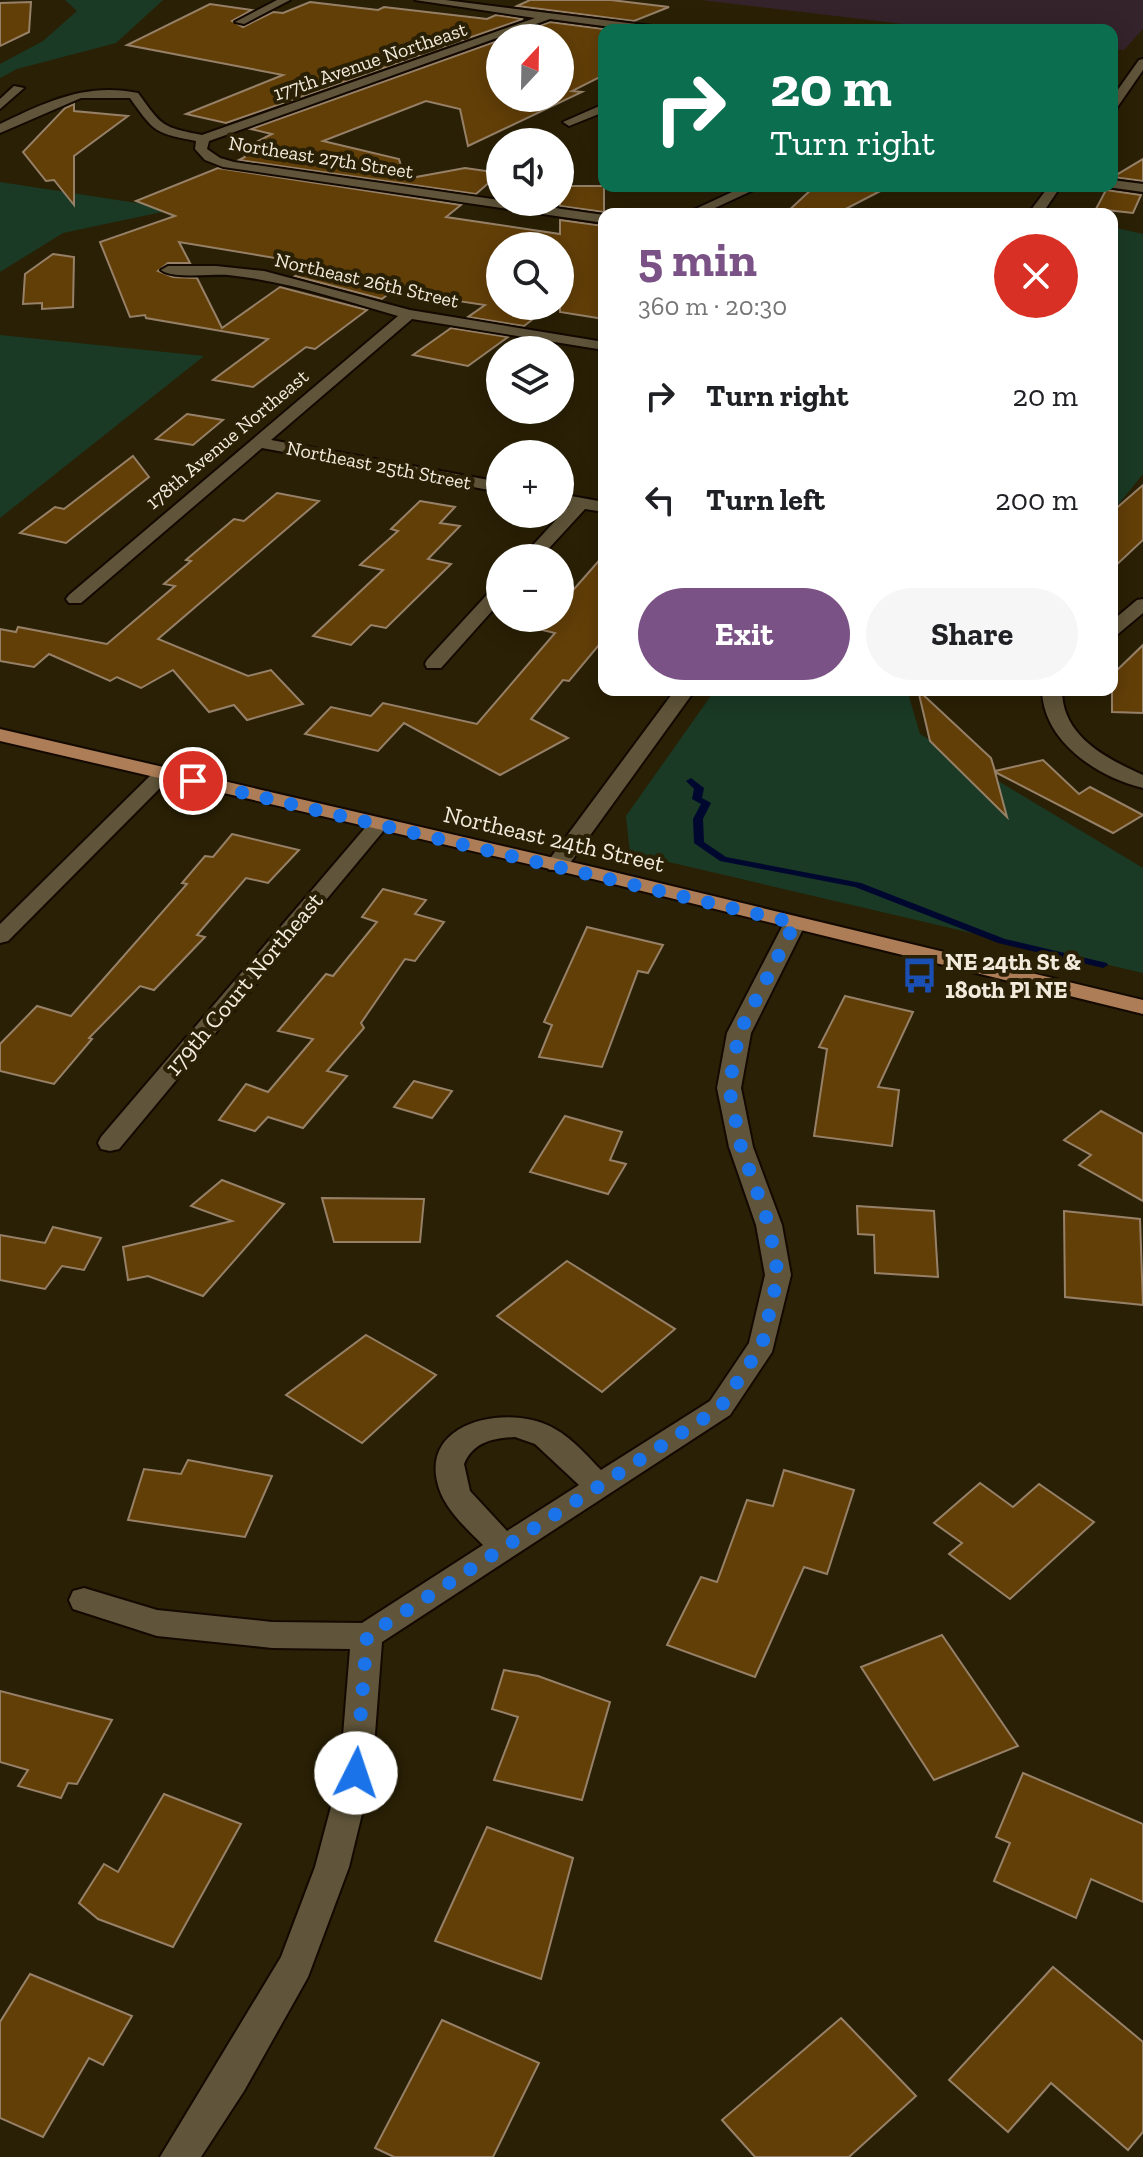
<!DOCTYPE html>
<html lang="en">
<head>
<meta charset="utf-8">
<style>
	:root { --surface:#fff; --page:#f6f6f6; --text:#202124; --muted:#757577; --accent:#7b5285 }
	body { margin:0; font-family:"Zilla Slab",serif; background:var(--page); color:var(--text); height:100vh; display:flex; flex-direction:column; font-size:30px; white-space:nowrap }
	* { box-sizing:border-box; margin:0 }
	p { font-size:26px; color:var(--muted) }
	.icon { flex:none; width:44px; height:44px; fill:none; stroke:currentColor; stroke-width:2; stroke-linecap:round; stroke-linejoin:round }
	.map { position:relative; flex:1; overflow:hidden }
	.side { position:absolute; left:598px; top:208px; width:520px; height:488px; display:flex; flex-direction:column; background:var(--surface); border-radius:16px; box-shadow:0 4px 20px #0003 }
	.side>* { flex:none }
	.guide { position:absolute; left:598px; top:24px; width:520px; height:168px; border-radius:16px; box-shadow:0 4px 20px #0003; background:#0b6e4f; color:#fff; overflow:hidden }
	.needle { width:52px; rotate:22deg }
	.fabs { position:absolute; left:486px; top:24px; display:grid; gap:16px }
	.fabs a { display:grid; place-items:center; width:88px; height:88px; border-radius:50%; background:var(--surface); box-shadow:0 4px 20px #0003; font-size:40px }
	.pin { position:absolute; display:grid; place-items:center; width:68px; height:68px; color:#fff; margin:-34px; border:4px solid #fff; border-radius:50%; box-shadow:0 2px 8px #0007 }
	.me { position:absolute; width:88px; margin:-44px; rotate:4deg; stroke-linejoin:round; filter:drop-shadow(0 0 6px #0008) }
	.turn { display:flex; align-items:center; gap:28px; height:168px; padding:0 40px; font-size:36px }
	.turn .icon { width:104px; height:104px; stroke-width:2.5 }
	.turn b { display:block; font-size:56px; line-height:68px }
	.round { display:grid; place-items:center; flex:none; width:84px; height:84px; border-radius:42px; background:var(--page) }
	.summary { display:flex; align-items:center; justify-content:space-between; height:136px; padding:0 40px }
	h1 { font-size:48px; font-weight:700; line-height:60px; color:var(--accent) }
	.button { display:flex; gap:16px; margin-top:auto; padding:16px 40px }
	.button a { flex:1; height:92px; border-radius:48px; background:var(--accent); color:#fff; font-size:32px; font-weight:700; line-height:92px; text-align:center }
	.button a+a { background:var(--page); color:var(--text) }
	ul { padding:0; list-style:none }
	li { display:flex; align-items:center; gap:24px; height:104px; padding:0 40px }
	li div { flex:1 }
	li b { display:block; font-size:30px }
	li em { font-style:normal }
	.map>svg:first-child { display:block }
	.education { fill:#35232b }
	.green { fill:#1a3a25 }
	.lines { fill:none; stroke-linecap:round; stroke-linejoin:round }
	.stream { fill:#000830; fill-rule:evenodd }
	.building { fill:#633f08; stroke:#968168; stroke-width:2 }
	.minor-casing { stroke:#130900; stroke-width:4 }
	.major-casing { stroke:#130900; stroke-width:4 }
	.minor { fill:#60553a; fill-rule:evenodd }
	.major { fill:#ac7d57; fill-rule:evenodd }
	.route { stroke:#1a73e8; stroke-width:14; stroke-dasharray:0 25.2 }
	.labels { text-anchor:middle; stroke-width:8; stroke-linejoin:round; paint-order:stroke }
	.far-street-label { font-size:20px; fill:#f2ebdc; stroke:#2a2005 }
	.street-label { font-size:24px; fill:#f2ebdc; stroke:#2a2005 }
	.poi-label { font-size:24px; font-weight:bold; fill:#f2ebdc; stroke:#2a2005; text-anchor:start }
</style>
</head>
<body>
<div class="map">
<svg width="1143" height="2157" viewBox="0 0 1143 2157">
	<rect width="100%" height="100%" fill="#2a2005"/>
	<!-- education -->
	<polygon class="education" points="700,0 1143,0 1143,29 1124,50 1112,49 1112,30 954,30"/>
	<!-- green -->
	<g class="green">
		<polygon points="65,0 163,0 116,43 17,69 0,78 0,64 43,41 77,11"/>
		<polygon points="0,182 176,209 63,233 0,272"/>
		<polygon points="1112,227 1143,234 1143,474 1112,512"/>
		<polygon points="0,335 204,356 0,518"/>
		<polygon points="715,690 907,690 920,734 1143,868 1143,973 630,853 626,816"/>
	</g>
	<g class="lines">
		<!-- stream -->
		<polygon class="stream" points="691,778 704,788 702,798 711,803 703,819 704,842 726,857 861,883 1005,939 1107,963 1108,965 1103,968 998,943 855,887 720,861 694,843 693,819 701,804 692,799 694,789 686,781"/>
	</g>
	<!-- building -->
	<g class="building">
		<polygon points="530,0 611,0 669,7 634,21 517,6"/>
		<polygon points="31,2 29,32 0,46 0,3"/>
		<polygon points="310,2 378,10 384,7 487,19 496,15 523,19 226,123 186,114 283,75 127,45 210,4 252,10 232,21 243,27 273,12 283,13"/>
		<polygon points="550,22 611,30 604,30 604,75 572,91 582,92 468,146 460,109 426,101 323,141 399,159 405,179 465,168 500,173 476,194 239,160 245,157 242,149 272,134 251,129 500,40 500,98 560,98 560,38 506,38"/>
		<polygon points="74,104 74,111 128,116 74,156 74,205 54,180 46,181 23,152 65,108"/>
		<polygon points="1143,159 1143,181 1113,177"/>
		<polygon points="218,168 461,205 446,217 560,234 560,220 604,226 604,319 560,312 560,246 500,246 500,306 550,306 524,326 468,317 485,305 392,291 382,299 295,276 311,264 179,242 190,263 168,263 158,271 173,277 197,278 222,328 280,287 367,310 315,349 306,347 253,387 213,380 268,339 146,318 145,315 130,317 100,242 175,216 136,201"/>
		<polygon points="560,186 604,186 604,212 560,206"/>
		<polygon points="815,186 890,186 836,214 785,214"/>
		<polygon points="1106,190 1141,195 1133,213 1096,209"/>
		<polygon points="53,254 74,257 73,307 42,309 42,303 23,304 25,274"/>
		<polygon points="451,328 508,337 468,366 413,355"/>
		<polygon points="187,414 223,420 193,445 156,439"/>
		<polygon points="133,456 149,477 66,543 20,533 55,507 64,509"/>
		<polygon points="1143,485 1143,540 1112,569 1112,512"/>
		<polygon points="277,493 319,501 158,639 248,676 271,670 303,704 247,720 234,705 209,712 173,670 141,688 117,677 110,681 49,654 34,667 0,661 0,629 16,632 18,627 107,644 175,586 164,584 191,561 186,560 234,519 244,521"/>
		<polygon points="420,501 455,507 440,523 460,526 428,559 451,564 386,628 371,625 351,645 313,636 383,570 360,565 398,531 391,529"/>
		<polygon points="604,555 604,639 569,681 563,680 531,719 568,738 500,775 404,723 378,751 305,734 331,707 371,716 383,703 477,724 555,633 538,629 548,618 560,618 560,605"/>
		<polygon points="1143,645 1143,713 1112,712 1112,675"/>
		<polygon points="918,690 991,758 995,771 1043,760 1079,794 1090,787 1143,815 1113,833 995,772 1007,817 930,741"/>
		<polygon points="232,834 299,850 268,883 246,878 197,935 205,937 154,990 140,986 89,1038 92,1039 54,1084 0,1071 0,1044 37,1006 71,1016 187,884 182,883 205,856 213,857"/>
		<polygon points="383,889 426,900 415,914 444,922 415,961 405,959 361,1023 364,1028 327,1071 347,1076 303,1128 268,1117 255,1131 219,1120 246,1084 268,1092 313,1039 278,1031 326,974 333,976 377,922 362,917"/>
		<polygon points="587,927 663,945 648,973 638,971 602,1067 539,1057 552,1025 544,1022"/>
		<polygon points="845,996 913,1012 878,1087 899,1090 892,1146 814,1136 827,1049 819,1047"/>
		<polygon points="414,1081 452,1091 432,1118 394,1107"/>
		<polygon points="1101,1111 1143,1134 1143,1201 1079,1165 1091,1155 1064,1140"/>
		<polygon points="565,1116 622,1132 610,1160 626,1164 608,1194 530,1172"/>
		<polygon points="222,1180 284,1204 203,1296 148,1276 128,1280 123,1247 232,1221 191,1206"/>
		<polygon points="322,1198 424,1199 420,1242 334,1242"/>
		<polygon points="857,1206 934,1211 938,1277 875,1273 874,1235 858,1234"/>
		<polygon points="1064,1211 1140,1219 1143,1305 1065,1297"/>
		<polygon points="53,1227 101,1238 84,1270 62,1266 45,1289 0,1280 0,1235 45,1243"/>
		<polygon points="567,1261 675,1329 602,1392 497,1316"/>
		<polygon points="366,1335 436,1375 362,1443 286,1395"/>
		<polygon points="188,1460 272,1476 245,1537 128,1520 144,1469 181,1474"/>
		<polygon points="784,1470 854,1490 827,1574 804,1567 755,1677 667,1645 701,1577 717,1582 747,1500 773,1506"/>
		<polygon points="980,1483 1013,1507 1039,1484 1094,1522 1010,1599 949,1554 962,1543 934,1523"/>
		<polygon points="942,1635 1018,1746 934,1780 861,1667"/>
		<polygon points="504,1670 538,1676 610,1702 582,1800 494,1780 518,1717 492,1709"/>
		<polygon points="0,1691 112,1720 77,1784 68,1783 61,1798 18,1786 28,1770 0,1762"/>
		<polygon points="1023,1773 1143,1824 1143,1902 1091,1879 1076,1918 994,1881 1010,1843 996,1837"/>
		<polygon points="164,1794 241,1824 173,1947 98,1919 79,1903 104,1864 118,1872"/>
		<polygon points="487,1827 573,1858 541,1979 435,1941"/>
		<polygon points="1053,1967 1143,2042 1143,2132 1128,2150 1051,2083 1008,2132 949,2080"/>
		<polygon points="30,1974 132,2016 103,2065 89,2058 43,2137 0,2118 0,2022"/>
		<polygon points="841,2018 916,2096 849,2157 755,2157 722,2120"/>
		<polygon points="442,2020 539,2063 493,2157 394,2157 375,2148"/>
	</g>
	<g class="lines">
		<defs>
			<g id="minor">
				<polygon points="277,0 290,0 244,24 235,22"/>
				<path d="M 415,0 L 445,0 L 660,27 L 665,30 L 634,30 L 550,19 L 209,141 L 207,149 L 220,158 L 234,162 L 604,215 L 604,223 L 223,167 L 205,160 L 195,149 L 196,141 C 155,133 155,133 130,98 L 81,98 L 0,133 L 0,124 C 45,102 87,82 138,93 C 162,126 161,127 202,135 L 535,18 Z"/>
				<polygon points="1143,59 1143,70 1116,109 1112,110 1112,98 1139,60"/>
				<polygon points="14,86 24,88 0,109 0,99"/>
				<polygon points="604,104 604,112 569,126 563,122"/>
				<polygon points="1112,180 1143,184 1143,192 1107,187 1112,186"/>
				<polygon points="745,186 762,186 702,214 689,212"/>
				<polygon points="1049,186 1061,186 1042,214 1028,214"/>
				<path d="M 216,266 L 264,271 L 410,310 L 604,342 L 604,350 L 412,319 L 271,440 L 500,482 L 500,492 L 262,448 L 81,603 L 69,603 L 66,599 L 69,595 L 398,316 C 342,300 286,281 228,275 C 211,274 172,279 161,270 L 168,266 Z"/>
				<polygon points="560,494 604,502 604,512 585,509 540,558 521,558 569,506 560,504"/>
				<polygon points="500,586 500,602 441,668 427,668 425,664 427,660 494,587"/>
				<polygon points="1143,599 1143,613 1118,634 1112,636 1112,621 1137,600"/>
				<polygon points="675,690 695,690 565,870 549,870 546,865 549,860"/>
				<path d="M 1042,690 L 1062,690 C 1062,736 1105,758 1143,775 L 1143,788 C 1097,777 1043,741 1042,690 Z"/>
				<polygon points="163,768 173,774 170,778 8,941 0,943 0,924 156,770"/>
				<polygon points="378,819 385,821 388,825 385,829 119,1149 110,1151 101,1149 98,1143 101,1137 371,821"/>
				<path d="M 795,916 L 806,923 L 751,1033 L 741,1088 L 753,1147 L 782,1225 L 791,1275 L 772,1352 L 730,1415 L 382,1642 L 372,1773 L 349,1867 L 308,1977 L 244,2091 L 201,2157 L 160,2157 L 281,1957 L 315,1867 L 340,1773 L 350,1649 L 272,1648 L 157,1636 L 73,1609 L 69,1600 L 73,1591 L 84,1588 L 157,1610 L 272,1622 L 362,1623 L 483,1545 C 466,1528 442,1507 437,1481 C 423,1418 515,1404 555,1429 C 573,1439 587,1456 601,1470 L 710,1401 L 749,1343 L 765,1275 L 756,1225 L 729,1147 L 717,1088 L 727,1033 L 784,923 ZM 515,1437 L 535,1444 L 579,1485 L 507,1531 L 470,1491 L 464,1464 C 473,1442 493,1438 515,1437 Z"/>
			</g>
			<polygon id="major" points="0,729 597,868 1143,1000 1143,1014 597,880 0,741"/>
		</defs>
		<!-- minor casing -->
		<use href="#minor" class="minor-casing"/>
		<!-- major casing -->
		<use href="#major" class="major-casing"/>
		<!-- minor -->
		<use href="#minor" class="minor"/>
		<!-- major -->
		<use href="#major" class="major"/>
	</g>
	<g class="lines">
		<!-- route -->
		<polyline class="route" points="193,781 795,923 739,1033 729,1088 741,1147 769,1225 778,1275 762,1345 720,1408 367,1636 356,1773"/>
	</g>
	<!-- icons -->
	<defs>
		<symbol id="bus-bare" viewBox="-9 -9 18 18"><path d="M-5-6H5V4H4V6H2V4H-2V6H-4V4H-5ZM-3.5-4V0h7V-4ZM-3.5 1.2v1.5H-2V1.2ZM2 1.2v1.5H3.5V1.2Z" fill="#1a4fb4" stroke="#2a2005" stroke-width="2.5" paint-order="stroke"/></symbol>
	</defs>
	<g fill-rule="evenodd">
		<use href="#bus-bare" x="894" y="950" width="51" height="51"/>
	</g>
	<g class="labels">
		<!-- far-street labels -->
		<g class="far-street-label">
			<text transform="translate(370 61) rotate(-19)" y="7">177th Avenue Northeast</text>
			<text transform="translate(321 157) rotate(9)" y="7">Northeast 27th Street</text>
			<text transform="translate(367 280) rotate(13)" y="7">Northeast 26th Street</text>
			<text transform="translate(227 439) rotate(-40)" y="7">178th Avenue Northeast</text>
			<text transform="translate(379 465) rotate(11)" y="7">Northeast 25th Street</text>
		</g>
		<!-- street labels -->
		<g class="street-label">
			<text transform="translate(554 839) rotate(13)" y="8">Northeast 24th Street</text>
			<text transform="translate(244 984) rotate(-50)" y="8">179th Court Northeast</text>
		</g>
		<!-- poi labels -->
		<g class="poi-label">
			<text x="945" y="970">NE 24th St &amp;<tspan x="945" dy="28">180th Pl NE</tspan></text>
		</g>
	</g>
</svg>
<div class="fabs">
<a><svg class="needle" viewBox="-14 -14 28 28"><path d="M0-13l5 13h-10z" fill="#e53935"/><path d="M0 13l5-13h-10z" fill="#757577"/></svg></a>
<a><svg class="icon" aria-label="sound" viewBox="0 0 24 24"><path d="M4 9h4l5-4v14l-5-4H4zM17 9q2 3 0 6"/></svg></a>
<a><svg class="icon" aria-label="search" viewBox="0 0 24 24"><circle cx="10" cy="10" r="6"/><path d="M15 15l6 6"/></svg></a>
<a><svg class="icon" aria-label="layers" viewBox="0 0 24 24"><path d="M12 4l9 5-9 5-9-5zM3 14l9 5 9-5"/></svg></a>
<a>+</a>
<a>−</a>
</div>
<div class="pin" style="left:193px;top:781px;background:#d93025"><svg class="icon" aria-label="arrive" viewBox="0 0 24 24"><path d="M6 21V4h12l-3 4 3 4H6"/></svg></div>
<svg class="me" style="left:356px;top:1773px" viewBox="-20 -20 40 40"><circle r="19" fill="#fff"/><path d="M0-13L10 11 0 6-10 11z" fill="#1a73e8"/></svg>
<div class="guide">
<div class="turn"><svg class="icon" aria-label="right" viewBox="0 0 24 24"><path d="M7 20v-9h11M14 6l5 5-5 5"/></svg><div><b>20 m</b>Turn right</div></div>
</div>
<section class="side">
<div class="summary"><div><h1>5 min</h1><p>360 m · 20:30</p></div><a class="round" style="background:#d93025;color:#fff"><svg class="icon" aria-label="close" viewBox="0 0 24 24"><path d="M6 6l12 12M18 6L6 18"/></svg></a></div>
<ul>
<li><svg class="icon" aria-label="right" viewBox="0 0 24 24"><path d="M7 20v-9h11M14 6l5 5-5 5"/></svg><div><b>Turn right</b></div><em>20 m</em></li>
<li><svg class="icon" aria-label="left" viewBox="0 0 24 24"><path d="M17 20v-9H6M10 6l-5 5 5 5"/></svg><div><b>Turn left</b></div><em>200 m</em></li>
</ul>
<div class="button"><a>Exit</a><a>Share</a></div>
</section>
</div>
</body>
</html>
